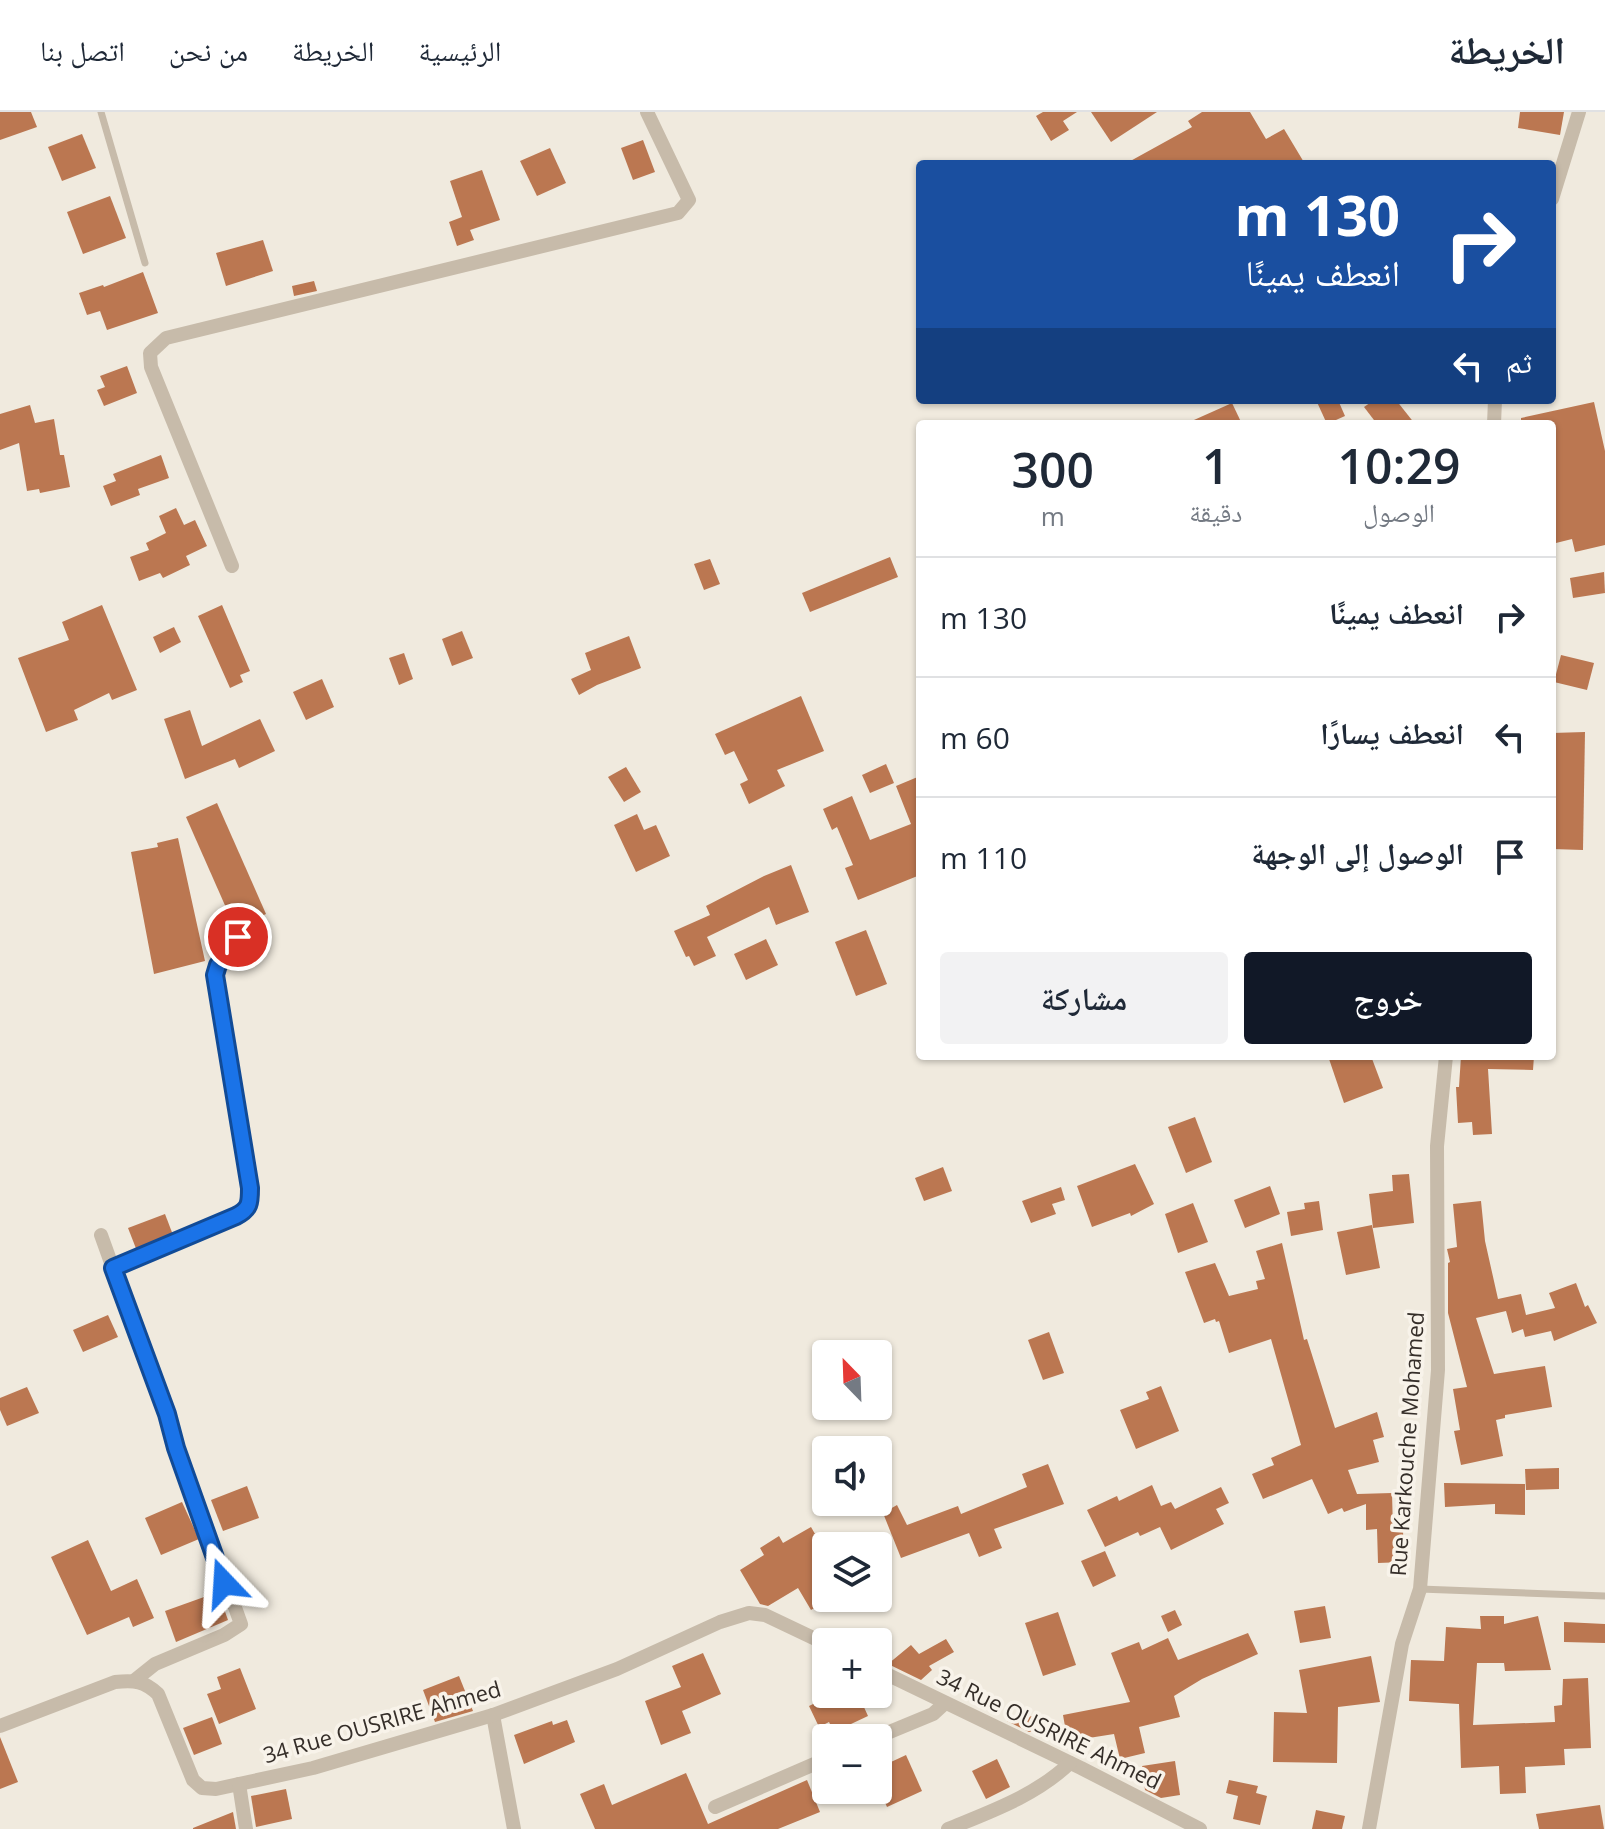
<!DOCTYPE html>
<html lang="ar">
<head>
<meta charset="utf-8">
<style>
	:root { --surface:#fff; --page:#f2f2f3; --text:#1f2937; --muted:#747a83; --line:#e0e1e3; --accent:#111827 }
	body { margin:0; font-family:"Open Sans","Noto Naskh Arabic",sans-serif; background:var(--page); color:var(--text); direction:rtl; height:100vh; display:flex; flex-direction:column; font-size:30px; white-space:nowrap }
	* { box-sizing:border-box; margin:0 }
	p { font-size:26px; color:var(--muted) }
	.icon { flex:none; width:44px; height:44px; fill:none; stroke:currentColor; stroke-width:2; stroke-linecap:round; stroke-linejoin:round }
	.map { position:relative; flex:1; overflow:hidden; direction:ltr }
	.drawer { position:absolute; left:916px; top:308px; width:640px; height:640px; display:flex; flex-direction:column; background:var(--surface); border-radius:8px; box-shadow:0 2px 6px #0004; direction:rtl }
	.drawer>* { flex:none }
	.hud { position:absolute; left:916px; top:48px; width:640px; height:244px; border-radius:8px; box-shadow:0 2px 6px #0004; direction:rtl; background:#1a4fa0; color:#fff; overflow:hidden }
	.needle { width:52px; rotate:337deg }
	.buttons { position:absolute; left:812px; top:1228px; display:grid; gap:16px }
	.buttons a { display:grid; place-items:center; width:80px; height:80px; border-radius:8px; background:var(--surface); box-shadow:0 2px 6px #0004; font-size:40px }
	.pin { position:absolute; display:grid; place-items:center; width:68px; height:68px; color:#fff; margin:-34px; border:4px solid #fff; border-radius:50%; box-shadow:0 2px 8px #0007 }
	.me { position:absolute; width:88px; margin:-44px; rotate:340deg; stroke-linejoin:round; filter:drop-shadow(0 0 6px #0008) }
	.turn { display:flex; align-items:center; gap:28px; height:168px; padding:0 24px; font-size:36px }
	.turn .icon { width:104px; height:104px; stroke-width:2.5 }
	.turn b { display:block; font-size:56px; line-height:68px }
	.then { display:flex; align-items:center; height:76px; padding:0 24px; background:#0003; gap:16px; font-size:30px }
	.eta { display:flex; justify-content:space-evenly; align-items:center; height:136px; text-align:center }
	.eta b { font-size:48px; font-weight:600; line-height:56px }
	.action { display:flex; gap:16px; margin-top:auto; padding:16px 24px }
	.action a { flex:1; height:92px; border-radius:8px; background:var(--accent); color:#fff; font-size:32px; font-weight:600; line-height:92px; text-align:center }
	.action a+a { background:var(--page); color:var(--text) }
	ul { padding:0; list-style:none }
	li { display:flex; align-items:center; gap:24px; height:120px; padding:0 24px; border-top:2px solid var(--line) }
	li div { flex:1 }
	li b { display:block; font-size:30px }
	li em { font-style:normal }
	header { display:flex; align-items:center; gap:48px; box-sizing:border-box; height:112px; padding:0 40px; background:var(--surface); border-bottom:2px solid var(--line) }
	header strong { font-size:38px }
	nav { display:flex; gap:44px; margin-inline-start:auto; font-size:28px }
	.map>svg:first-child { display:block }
	.building { fill:#bb7751 }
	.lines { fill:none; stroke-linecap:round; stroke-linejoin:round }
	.lane { stroke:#c7bbaa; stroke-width:7 }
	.street { stroke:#c7bbaa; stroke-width:14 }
	.route-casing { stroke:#114b97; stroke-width:20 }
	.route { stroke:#1a73e8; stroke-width:14 }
	.labels { text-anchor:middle; stroke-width:7; stroke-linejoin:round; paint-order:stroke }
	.street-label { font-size:22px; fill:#352e29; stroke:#f8f3ea }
</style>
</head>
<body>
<header>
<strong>الخريطة</strong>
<nav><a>الرئيسية</a><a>الخريطة</a><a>من نحن</a><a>اتصل بنا</a></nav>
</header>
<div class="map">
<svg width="1605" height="1717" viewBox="0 0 1605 1717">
	<rect width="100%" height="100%" fill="#f0eade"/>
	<!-- building -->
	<g class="building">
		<polygon points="0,0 31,0 37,15 0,28"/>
		<polygon points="1043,0 1077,0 1063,9 1069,18 1051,29 1036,4"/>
		<polygon points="1091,0 1157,0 1111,30"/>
		<polygon points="1202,0 1250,0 1266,27 1284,17 1305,52 1125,52 1192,15 1188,9"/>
		<polygon points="1520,0 1564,0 1560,23 1518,16"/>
		<polygon points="82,22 96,56 62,69 48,35"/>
		<polygon points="643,28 655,60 633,68 621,36"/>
		<polygon points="550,36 566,71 537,84 520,49"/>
		<polygon points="482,58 500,108 470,118 474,128 457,134 449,110 462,105 450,69"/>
		<polygon points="110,84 126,126 83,142 67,100"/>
		<polygon points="263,128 273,159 226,174 216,141"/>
		<polygon points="143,160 158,201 107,218 100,199 87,203 79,181 103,173 104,175"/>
		<polygon points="314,169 317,179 294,184 292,174"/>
		<polygon points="127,254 137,281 104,294 97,278 105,275 100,264"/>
		<polygon points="1316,288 1338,288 1345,304 1327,312"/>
		<polygon points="1374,288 1396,288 1415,312 1377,312 1364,295"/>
		<polygon points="1594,290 1605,339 1605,433 1575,440 1572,427 1552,432 1552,312 1521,312 1521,306"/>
		<polygon points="1232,291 1242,312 1185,312"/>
		<polygon points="30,293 35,311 54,307 60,343 64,343 70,375 40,381 39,377 27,379 19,331 0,338 0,302"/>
		<polygon points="161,343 169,366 138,377 140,383 111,394 103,374 116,369 113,362"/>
		<polygon points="176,396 184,413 195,408 207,434 186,444 190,453 163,466 160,461 139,469 130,445 149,438 146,431 166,421 159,404"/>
		<polygon points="890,445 898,465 810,500 802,481"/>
		<polygon points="710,447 720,472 704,478 694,452"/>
		<polygon points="1604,460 1605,481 1573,486 1570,466"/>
		<polygon points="102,493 137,578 112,588 109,581 74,598 78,608 46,620 18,546 69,528 62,510"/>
		<polygon points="222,493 250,559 240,563 243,570 230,576 198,504"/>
		<polygon points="174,515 181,530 160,541 153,525"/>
		<polygon points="462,519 473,546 452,554 442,527"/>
		<polygon points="629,524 641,556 597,573 579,583 571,567 591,558 585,541"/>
		<polygon points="404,541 413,567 399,573 389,546"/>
		<polygon points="1561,543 1594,551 1587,578 1554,570"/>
		<polygon points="322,567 334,595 306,608 293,580"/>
		<polygon points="801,584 824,639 777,658 785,674 749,692 740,672 748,668 734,639 725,643 715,622"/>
		<polygon points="190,598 202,634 260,607 275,639 239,656 235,647 185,667 164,607"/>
		<polygon points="1585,620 1583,738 1552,737 1552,621"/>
		<polygon points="886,652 894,671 870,681 862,663"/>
		<polygon points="626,655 641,680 624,690 608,665"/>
		<polygon points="920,664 920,763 858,788 845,756 853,753 837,715 832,718 823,697 852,684 870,728 911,712 896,674"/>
		<polygon points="217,691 266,802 235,816 186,705"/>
		<polygon points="637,702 644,718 656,713 670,744 636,760 614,713"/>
		<polygon points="178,726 205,849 154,862 131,740 158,735 157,731"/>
		<polygon points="791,753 809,800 776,813 769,795 707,825 716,844 694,854 689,844 686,845 674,819 710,803 706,794 764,764"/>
		<polygon points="866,818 887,872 856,884 835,830"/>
		<polygon points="766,827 778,853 746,868 734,842"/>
		<polygon points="1328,944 1371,944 1383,976 1344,991"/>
		<polygon points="1461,944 1534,944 1533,958 1488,957 1492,1022 1473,1023 1472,1010 1458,1011 1456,975 1459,975"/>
		<polygon points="1195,1005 1212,1050 1186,1061 1168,1015"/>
		<polygon points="1135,1052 1154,1092 1131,1104 1130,1101 1092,1115 1077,1074"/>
		<polygon points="943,1055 952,1079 924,1089 915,1066"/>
		<polygon points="1409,1062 1414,1111 1373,1116 1369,1082 1393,1079 1392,1063"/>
		<polygon points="1270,1074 1280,1102 1245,1116 1234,1088"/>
		<polygon points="1061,1075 1065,1088 1052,1092 1056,1102 1031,1111 1022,1089"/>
		<polygon points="1319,1089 1323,1118 1291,1124 1287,1100 1305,1097 1304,1091"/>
		<polygon points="1481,1089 1485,1129 1498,1187 1521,1182 1526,1203 1555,1196 1549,1181 1576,1171 1585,1195 1588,1193 1597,1211 1554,1229 1551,1219 1525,1225 1523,1217 1512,1221 1506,1199 1476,1206 1494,1262 1545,1254 1552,1295 1505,1303 1505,1306 1496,1308 1503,1344 1461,1353 1454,1319 1460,1318 1453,1277 1467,1275 1448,1201 1448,1151 1450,1150 1447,1137 1457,1135 1453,1092"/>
		<polygon points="1193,1091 1208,1130 1178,1141 1165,1102"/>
		<polygon points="165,1102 173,1123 137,1139 128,1116"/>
		<polygon points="1372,1113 1380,1156 1346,1163 1337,1120"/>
		<polygon points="1282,1131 1304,1228 1307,1227 1335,1316 1377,1300 1384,1325 1373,1328 1379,1350 1348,1358 1357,1382 1392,1381 1393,1418 1403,1418 1404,1450 1378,1451 1377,1417 1366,1418 1366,1392 1344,1400 1342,1396 1328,1402 1312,1367 1263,1387 1252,1362 1274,1353 1271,1346 1301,1333 1271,1227 1229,1241 1219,1209 1216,1210 1215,1207 1204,1211 1185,1160 1215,1151 1229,1184 1258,1177 1256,1169 1265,1167 1256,1139"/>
		<polygon points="108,1203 118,1225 83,1240 73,1218"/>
		<polygon points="1049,1220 1064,1261 1043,1268 1028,1228"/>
		<polygon points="1161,1274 1179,1319 1136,1337 1120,1298 1149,1287 1146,1280"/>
		<polygon points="27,1275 39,1301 7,1314 0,1298 0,1286"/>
		<polygon points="1048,1352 1064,1392 994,1417 1002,1436 979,1445 969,1421 901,1446 883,1401 897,1393 907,1413 958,1394 961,1402 1027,1375 1022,1362"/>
		<polygon points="1559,1356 1559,1377 1526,1378 1525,1357"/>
		<polygon points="1444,1371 1525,1372 1525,1403 1495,1402 1495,1392 1445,1395"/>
		<polygon points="1152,1373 1161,1394 1171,1390 1175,1397 1221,1375 1229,1391 1216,1397 1224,1412 1171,1438 1160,1415 1140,1424 1138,1420 1105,1435 1087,1398 1117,1384 1119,1389"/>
		<polygon points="247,1374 259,1406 223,1419 211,1388"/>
		<polygon points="182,1390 199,1427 161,1443 145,1406"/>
		<polygon points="811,1415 826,1441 826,1476 818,1480 824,1490 811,1498 798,1476 768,1494 760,1492 740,1458 764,1443 760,1436 779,1424 783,1431"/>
		<polygon points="88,1428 111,1479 137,1467 154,1506 133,1515 129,1505 87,1523 51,1445"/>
		<polygon points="1105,1439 1116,1464 1093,1475 1081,1449"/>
		<polygon points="218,1480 228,1508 176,1530 165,1499"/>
		<polygon points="1325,1494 1331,1526 1300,1531 1294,1499"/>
		<polygon points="1175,1498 1182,1513 1168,1520 1161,1504"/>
		<polygon points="1058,1500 1076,1553 1043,1564 1025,1511"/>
		<polygon points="1480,1504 1504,1504 1504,1512 1538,1504 1551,1558 1505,1559 1504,1551 1477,1551 1473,1613 1555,1610 1554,1594 1562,1593 1563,1567 1588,1566 1591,1636 1564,1637 1565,1653 1525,1655 1526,1681 1500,1682 1499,1654 1461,1656 1459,1592 1409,1589 1411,1548 1444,1549 1446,1515 1481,1517"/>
		<polygon points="1564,1510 1605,1512 1605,1531 1564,1530"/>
		<polygon points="1248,1521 1258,1542 1202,1567 1174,1584 1180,1605 1139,1615 1145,1641 1120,1647 1114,1622 1076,1628 1075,1619 1066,1620 1063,1603 1130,1590 1111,1541 1139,1530 1142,1538 1168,1526 1178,1548"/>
		<polygon points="946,1527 954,1540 929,1554 932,1558 921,1568 888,1552 911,1533 919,1542"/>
		<polygon points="703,1541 721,1582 682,1599 691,1621 661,1633 645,1589 681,1575 672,1554"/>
		<polygon points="1371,1544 1380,1590 1338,1595 1337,1651 1273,1650 1274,1600 1307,1601 1299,1558"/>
		<polygon points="240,1556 256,1597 219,1612 207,1582 221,1577 217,1565"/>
		<polygon points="459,1564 473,1599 435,1610 423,1578"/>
		<polygon points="834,1582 858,1582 868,1604 834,1620 829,1610 819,1615 809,1594"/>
		<polygon points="1038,1603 1040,1617 1029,1620 1007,1609"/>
		<polygon points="212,1605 222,1632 194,1643 183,1616"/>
		<polygon points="567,1608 575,1630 524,1652 514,1623 552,1609 553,1613"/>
		<polygon points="0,1625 18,1670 0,1677"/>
		<polygon points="906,1643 922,1679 887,1695 878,1674 878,1656"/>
		<polygon points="997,1647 1010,1675 986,1687 972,1659"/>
		<polygon points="1175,1649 1180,1683 1161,1686 1145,1678 1142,1654"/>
		<polygon points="686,1661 708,1712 807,1668 820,1700 778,1717 595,1717 580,1682 604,1672 612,1693"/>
		<polygon points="1229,1668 1258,1674 1256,1681 1267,1684 1260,1713 1233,1707 1238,1684 1226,1681"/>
		<polygon points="286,1677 292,1707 256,1715 251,1684"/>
		<polygon points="1600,1693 1604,1717 1539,1717 1536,1702"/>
		<polygon points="1316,1698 1345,1704 1342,1717 1312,1717"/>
		<polygon points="233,1700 236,1717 193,1717 193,1716"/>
	</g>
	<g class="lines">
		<!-- lane -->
		<g class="lane">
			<polyline points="101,0 145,151"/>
			<polyline points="113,1156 246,1099 250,1092 250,1076 215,863 218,853 238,825"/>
			<polyline points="1420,1477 1605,1484"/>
		</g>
		<!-- street -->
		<g class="street">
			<polyline points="1552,87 1579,0"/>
			<polyline points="1494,312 1495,288"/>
			<polyline points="232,454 151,255 150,241 166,226 678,101 689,88 647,0"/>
			<polyline points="101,1123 241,1512 224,1523 155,1552 135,1568"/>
			<polyline points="878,1558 1081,1656 1200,1717"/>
			<polyline points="493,1603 514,1717"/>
			<path d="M 0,1614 L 115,1570 C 135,1568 144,1569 158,1582 L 193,1668 L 202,1676 L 216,1677 L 313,1656 L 493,1603 L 617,1557 L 720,1510 L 749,1501 L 765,1503 L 826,1532"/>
			<polyline points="875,1626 933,1602 945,1591"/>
			<polyline points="239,1672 246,1717"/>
			<polyline points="715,1695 826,1647"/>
			<path d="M 948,1717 C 992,1699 1035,1684 1070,1651"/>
			<polyline points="1369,1717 1402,1532 1420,1477 1438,1258 1437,1034 1446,944"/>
		</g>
	</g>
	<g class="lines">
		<defs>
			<path id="route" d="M 224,1471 L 176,1336 L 167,1302 L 113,1156 L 236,1104 C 250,1097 250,1091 250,1076 L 215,863 L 218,853 L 238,825"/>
		</defs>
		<!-- route casing -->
		<use href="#route" class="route-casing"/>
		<!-- route -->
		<use href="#route" class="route"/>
	</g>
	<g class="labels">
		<!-- street labels -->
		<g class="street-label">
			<text transform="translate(1407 1332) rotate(-86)" y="8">Rue Karkouche Mohamed</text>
			<text transform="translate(382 1610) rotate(-16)" y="8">34 Rue OUSRIRE Ahmed</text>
			<text transform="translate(1049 1617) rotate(26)" y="8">34 Rue OUSRIRE Ahmed</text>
		</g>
	</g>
</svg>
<div class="buttons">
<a><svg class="needle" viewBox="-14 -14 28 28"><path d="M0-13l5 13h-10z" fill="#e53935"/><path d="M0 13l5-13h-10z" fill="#747a83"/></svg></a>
<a><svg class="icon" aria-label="sound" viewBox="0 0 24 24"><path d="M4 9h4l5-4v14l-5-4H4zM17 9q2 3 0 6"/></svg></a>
<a><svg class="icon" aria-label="layers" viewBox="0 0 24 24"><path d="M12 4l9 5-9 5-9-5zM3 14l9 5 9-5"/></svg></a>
<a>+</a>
<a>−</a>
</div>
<div class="pin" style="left:238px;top:825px;background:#d93025"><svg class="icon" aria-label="arrive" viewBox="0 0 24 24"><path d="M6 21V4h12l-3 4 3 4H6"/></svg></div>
<svg class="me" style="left:224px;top:1471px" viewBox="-20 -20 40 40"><path d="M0-17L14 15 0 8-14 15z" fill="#1a73e8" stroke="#fff" stroke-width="4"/></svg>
<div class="hud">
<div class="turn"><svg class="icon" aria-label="right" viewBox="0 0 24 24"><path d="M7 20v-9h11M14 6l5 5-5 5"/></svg><div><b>130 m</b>انعطف يمينًا</div></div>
<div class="then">ثم<svg class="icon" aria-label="left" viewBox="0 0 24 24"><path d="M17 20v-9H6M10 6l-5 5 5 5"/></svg></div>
</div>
<section class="drawer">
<div class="eta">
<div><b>10:29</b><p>الوصول</p></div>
<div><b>1</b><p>دقيقة</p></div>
<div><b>300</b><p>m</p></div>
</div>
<ul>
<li><svg class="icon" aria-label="right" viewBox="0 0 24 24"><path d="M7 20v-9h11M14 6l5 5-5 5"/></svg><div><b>انعطف يمينًا</b></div><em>130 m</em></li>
<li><svg class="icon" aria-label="left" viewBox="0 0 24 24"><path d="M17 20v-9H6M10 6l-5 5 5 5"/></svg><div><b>انعطف يسارًا</b></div><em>60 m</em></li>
<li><svg class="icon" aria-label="arrive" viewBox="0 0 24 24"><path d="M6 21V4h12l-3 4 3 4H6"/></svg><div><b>الوصول إلى الوجهة</b></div><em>110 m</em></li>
</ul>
<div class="action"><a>خروج</a><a>مشاركة</a></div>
</section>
</div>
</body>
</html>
